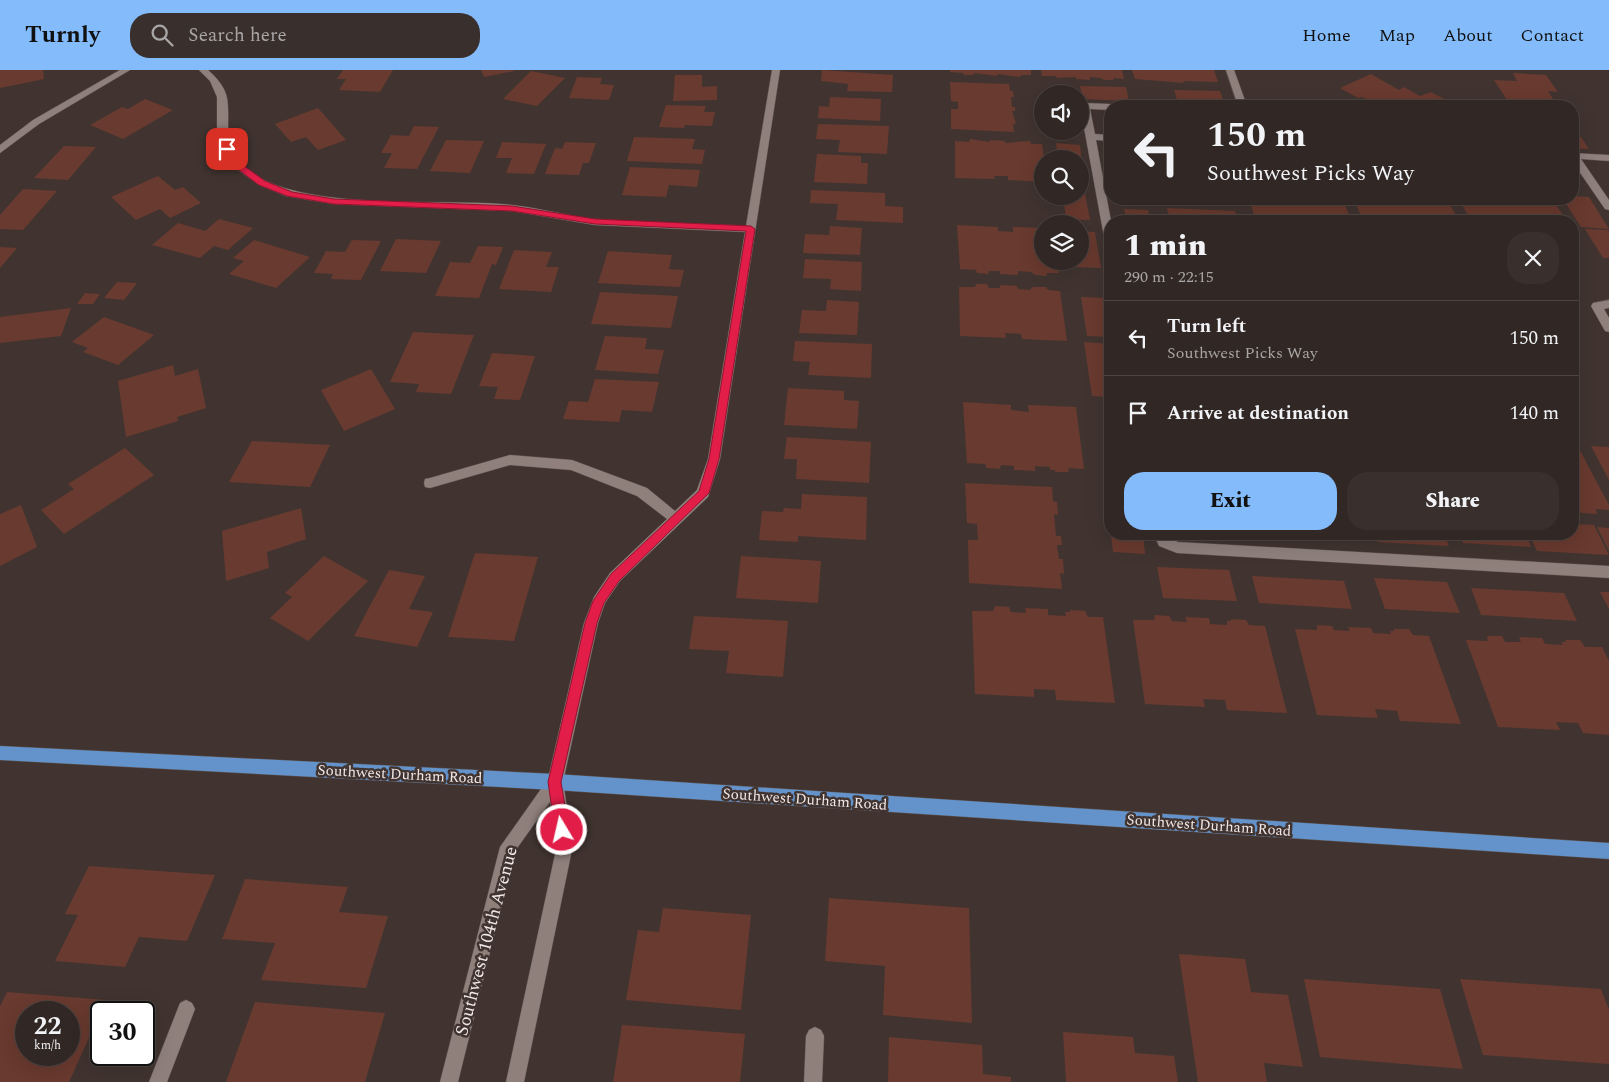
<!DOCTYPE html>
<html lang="en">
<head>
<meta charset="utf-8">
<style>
	:root { --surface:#312724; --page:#392f2c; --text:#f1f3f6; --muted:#a8a5a6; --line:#4c4441; --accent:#84bcfb }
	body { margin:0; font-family:Spectral,serif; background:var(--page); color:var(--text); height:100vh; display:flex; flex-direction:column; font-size:19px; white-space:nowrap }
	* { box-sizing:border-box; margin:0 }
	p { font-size:16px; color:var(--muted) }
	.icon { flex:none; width:28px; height:28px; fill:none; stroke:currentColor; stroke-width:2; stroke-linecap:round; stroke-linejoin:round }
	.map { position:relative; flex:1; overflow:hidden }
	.details { position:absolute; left:1104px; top:145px; width:475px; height:325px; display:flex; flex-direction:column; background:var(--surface); border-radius:20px; box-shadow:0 5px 20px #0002,0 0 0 1px var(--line) }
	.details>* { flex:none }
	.guide { position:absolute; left:1104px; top:30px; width:475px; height:105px; border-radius:20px; box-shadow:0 5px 20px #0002,0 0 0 1px var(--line); background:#312724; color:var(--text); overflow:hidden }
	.fabs { position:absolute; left:1034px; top:15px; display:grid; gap:10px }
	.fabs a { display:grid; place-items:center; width:55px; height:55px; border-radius:50%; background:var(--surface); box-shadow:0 5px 20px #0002,0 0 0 1px var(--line); font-size:25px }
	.speed { position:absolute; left:15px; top:931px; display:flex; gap:10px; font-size:25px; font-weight:700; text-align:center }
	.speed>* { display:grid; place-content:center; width:65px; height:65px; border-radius:50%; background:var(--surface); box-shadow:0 5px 20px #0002,0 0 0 1px var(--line); line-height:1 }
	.speed small { font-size:12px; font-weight:400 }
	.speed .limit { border:2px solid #111; border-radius:8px; background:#fff; color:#111 }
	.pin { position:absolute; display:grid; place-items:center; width:42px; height:42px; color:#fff; margin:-21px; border-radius:10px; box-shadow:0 2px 8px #0006 }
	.me { position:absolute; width:55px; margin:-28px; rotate:351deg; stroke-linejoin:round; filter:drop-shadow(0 0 4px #0008) }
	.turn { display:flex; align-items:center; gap:18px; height:105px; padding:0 20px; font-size:22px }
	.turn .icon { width:65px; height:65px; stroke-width:2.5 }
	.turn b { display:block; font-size:35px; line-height:42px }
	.round { display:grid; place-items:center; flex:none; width:52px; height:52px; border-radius:20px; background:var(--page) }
	.overview { display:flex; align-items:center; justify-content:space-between; height:85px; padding:0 20px }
	h1 { font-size:30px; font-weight:800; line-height:38px }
	.button { display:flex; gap:10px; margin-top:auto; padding:10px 20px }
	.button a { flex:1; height:58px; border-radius:20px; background:var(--accent); color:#111; font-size:20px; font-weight:800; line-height:58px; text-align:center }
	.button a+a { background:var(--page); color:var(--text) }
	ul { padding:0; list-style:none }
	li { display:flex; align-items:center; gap:15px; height:75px; padding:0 20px; border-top:1px solid var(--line) }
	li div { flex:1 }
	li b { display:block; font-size:19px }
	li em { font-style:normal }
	header { display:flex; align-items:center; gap:30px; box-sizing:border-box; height:70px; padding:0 25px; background:var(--accent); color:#111 }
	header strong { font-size:24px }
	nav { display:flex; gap:28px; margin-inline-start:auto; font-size:18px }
	.search { width:350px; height:45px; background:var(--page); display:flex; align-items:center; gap:12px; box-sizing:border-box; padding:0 18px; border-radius:20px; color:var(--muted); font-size:19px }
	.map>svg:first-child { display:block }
	.building { fill:#693a2f; fill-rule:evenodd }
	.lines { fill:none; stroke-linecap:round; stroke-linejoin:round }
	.service-casing { stroke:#5c514e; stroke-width:1 }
	.minor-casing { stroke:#5c514e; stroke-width:1 }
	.primary-casing { stroke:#5c514e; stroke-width:1 }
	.service { fill:#8f807c; fill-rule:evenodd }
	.minor { fill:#8f807c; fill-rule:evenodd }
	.primary { fill:#6393ca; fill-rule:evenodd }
	.route { fill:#e11d48; stroke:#92132f }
	.labels { text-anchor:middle; stroke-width:5; stroke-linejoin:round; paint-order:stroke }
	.street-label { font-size:15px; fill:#f1e9e7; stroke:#413430 }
	.near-street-label { font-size:18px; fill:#f1e9e7; stroke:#413430 }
</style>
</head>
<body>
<header>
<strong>Turnly</strong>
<div class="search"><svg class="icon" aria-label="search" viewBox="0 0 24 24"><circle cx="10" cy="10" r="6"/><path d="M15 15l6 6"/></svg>Search here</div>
<nav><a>Home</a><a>Map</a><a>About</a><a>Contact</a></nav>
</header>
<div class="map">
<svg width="1609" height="1012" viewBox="0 0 1609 1012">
	<rect width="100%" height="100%" fill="#413430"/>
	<!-- building -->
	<g class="building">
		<polygon points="0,0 43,0 44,9 0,18"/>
		<polygon points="343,0 393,0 380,22 339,20 346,9 337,9"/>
		<polygon points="481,0 514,0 514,1 484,7"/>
		<polygon points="822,0 893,5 892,22 847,21 848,14 821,11"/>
		<polygon points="950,0 1031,0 1031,5 1021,5 1020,7 997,4 997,6 974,3 973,5 964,5 963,3 950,2"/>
		<polygon points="1041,0 1122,0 1124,9 1114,8 1113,10 1104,10 1101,8 1090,7 1090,10 1076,9 1076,7 1057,8 1056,6 1042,6"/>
		<polygon points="1132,0 1214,0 1218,12 1183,11 1184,13 1135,9"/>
		<polygon points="531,1 565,8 537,36 503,29"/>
		<polygon points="1513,3 1546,5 1558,22 1548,21 1557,35 1509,33 1494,10 1517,11"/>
		<polygon points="1371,4 1399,20 1404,17 1420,26 1431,22 1457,36 1417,36 1411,33 1403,36 1378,36 1362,27 1358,28 1340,18"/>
		<polygon points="675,5 702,5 702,17 717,16 717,30 673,31"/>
		<polygon points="577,7 602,8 600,14 614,15 609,30 569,28"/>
		<polygon points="950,12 1009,14 1010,21 1013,21 1014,27 1011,27 1012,37 1015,37 1015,41 1012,41 1016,54 1013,54 1014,62 951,59 951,39 958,39 958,32 951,31"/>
		<polygon points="1080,16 1126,17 1129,31 1083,29"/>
		<polygon points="1174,20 1220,21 1225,35 1178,33"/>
		<polygon points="830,27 881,29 880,51 818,48 819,36 829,37"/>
		<polygon points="145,29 173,40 123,69 90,55 122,37 128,39"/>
		<polygon points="1037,32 1042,33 1042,55 1040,55"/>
		<polygon points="666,35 706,36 704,42 715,42 712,56 685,55 684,58 659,57"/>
		<polygon points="318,38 346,70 318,80 306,67 291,72 275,54"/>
		<polygon points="818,54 889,56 887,84 838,82 840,70 816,69"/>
		<polygon points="414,56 439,57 417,99 384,98 392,83 381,83 391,65 409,66"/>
		<polygon points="634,67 695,69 692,79 705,80 702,94 627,91"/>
		<polygon points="1572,67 1581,67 1589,79 1572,78"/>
		<polygon points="970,69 990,72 990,70 1005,71 1005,73 1030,71 1031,74 1042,74 1044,89 1042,89 1042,112 1008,110 1008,106 994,106 995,109 955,108 955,71 969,72"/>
		<polygon points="446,70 484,71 470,103 430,101"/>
		<polygon points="502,72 546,74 534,104 506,103 512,88 496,88"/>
		<polygon points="565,72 596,73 589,93 583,93 579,105 545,104 555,78 562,79"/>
		<polygon points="1056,73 1080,75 1083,103 1080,102 1080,89 1058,89"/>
		<polygon points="64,76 96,77 68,110 34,108"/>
		<polygon points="817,84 861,86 861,93 868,93 867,114 814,112"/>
		<polygon points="630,97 700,100 697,117 669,115 666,127 622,125"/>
		<polygon points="158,106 175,120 183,117 201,133 170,148 160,139 136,150 111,127"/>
		<polygon points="1080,113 1083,113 1090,150 1066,149 1063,126 1080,126"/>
		<polygon points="23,119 57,121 23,160 0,159 0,145"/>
		<polygon points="811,120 885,123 885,136 903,137 903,153 836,150 838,134 810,133"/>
		<polygon points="1572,126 1589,127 1609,159 1581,157 1563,129 1572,129"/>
		<polygon points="1249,129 1342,129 1352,151 1311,151 1310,146 1295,146 1297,149 1255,148"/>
		<polygon points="1354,129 1447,129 1459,151 1363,151"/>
		<polygon points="1459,129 1552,129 1567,151 1471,151"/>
		<polygon points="1167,138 1235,141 1238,151 1166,151 1164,146 1169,146"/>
		<polygon points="1124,139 1148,140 1151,151 1127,151"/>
		<polygon points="219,149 253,158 228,180 214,176 200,188 152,175 178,153 205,161"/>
		<polygon points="957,155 998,157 998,161 1013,162 1013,157 1042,158 1042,191 1058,191 1059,203 1047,203 1046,206 1035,205 1031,202 1018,201 1018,205 1000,204 1000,201 989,201 988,204 977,203 976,200 960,199"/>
		<polygon points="830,156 862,158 860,185 803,183 805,164 829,165"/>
		<polygon points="1585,159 1609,160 1609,188 1603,188"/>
		<polygon points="1080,161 1095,162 1101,198 1072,197 1072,191 1080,191"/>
		<polygon points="396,169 441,171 426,203 380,201"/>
		<polygon points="254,170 310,187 276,218 229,204 244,191 233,188"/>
		<polygon points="352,170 381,171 361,210 331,209 333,204 314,203 326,181 345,182"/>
		<polygon points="478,176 503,177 496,195 492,194 479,228 435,226 450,192 470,193"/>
		<polygon points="0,177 17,178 0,198"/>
		<polygon points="514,180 552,182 546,197 559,197 551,222 499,219"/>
		<polygon points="608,181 672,185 669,199 684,200 680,217 598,213"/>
		<polygon points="805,189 862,192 861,221 830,219 831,209 803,208"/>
		<polygon points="117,212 137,213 124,230 104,228"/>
		<polygon points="976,214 987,214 989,218 1000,218 1000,215 1017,216 1018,219 1031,220 1031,218 1034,217 1046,217 1048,220 1060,221 1067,271 1022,269 1021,264 1005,263 1006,268 960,266 959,217 975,217"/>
		<polygon points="600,222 678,226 671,258 591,254"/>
		<polygon points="85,223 100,224 93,234 77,234"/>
		<polygon points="1081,227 1107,228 1110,247 1110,267 1087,266"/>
		<polygon points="827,230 859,232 857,265 799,263 802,240 826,241"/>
		<polygon points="71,238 61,266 0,273 0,247"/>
		<polygon points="104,247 154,265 118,295 83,282 88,278 72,272"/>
		<polygon points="413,262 474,265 451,324 416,322 419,314 390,312"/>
		<polygon points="605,266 647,268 645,279 664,280 658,304 595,300"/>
		<polygon points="795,271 872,274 871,308 808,305 810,292 793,291"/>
		<polygon points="1084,272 1110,274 1110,327 1092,326"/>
		<polygon points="492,283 535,286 520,330 494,329 498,317 479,316"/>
		<polygon points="173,295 175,306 198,299 206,338 177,347 178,351 126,367 118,311"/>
		<polygon points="371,299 395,339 344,361 321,320"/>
		<polygon points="595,309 659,312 652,342 622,340 619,352 563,349 569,331 588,332"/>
		<polygon points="788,318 844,321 844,330 859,331 857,359 784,355"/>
		<polygon points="963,332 1011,335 1011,340 1029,342 1028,335 1076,337 1084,399 1069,398 1068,402 1055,402 1055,400 1050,400 1050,397 1035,396 1035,401 1014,400 1014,396 1001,395 1000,399 987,398 985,394 967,393"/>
		<polygon points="1104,345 1110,345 1110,379 1109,380"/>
		<polygon points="787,367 871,372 869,413 796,409 797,389 784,389"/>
		<polygon points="252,371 330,375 310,417 229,412"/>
		<polygon points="1572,374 1577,375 1609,435 1609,440 1596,439 1597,444 1582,443 1572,438"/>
		<polygon points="1591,376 1609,377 1609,410"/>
		<polygon points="125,378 154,405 64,464 41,440 74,419 68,414"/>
		<polygon points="965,413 1052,417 1053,431 1057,432 1058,445 1054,444 1056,466 1061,466 1062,475 1057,475 1059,489 1063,489 1064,504 1060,503 1062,519 969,513 968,470 978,470 977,454 967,453"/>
		<polygon points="802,424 867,427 866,470 798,466 798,472 759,470 762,441 783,442 784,438 801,439"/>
		<polygon points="21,435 37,477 0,496 0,444"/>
		<polygon points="301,438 306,469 267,482 269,498 226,511 222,461"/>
		<polygon points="1572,454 1594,455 1609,485 1537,481 1529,464 1572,464"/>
		<polygon points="1597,457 1609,458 1609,481"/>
		<polygon points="1111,464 1143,464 1145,484 1113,482"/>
		<polygon points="1222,464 1310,464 1312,471 1222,466"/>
		<polygon points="1375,464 1444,464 1449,476 1378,472"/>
		<polygon points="1459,464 1526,464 1531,477 1463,473"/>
		<polygon points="475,483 538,487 514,571 448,567"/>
		<polygon points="324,486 368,511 308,571 270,548 292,527 285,523"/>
		<polygon points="741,486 821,491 818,533 736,528"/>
		<polygon points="1157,497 1229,500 1237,531 1163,528"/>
		<polygon points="389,500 425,506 409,539 433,542 417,577 354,566"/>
		<polygon points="1252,506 1344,511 1352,539 1259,533"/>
		<polygon points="1374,508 1447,512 1460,543 1385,539"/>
		<polygon points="1471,518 1564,523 1577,551 1481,545"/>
		<polygon points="1600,522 1609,522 1609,539"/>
		<polygon points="995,536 1009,537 1011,542 1026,543 1025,538 1048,539 1048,545 1066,546 1065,542 1070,542 1070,540 1085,541 1088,547 1103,547 1115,633 1056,630 1055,620 1034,619 1034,627 975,624 972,541 993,541"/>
		<polygon points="1155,545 1169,546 1172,551 1187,552 1185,547 1209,548 1210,554 1227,555 1227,551 1231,551 1231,549 1246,550 1249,555 1265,556 1287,643 1227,640 1225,630 1203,629 1205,637 1145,634 1133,550 1154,550"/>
		<polygon points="694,546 788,551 783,607 726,603 729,581 689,579"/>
		<polygon points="1317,555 1332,556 1334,560 1350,561 1348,557 1371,558 1373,563 1391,564 1390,561 1394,561 1394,559 1409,559 1413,565 1429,566 1461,654 1400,651 1397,641 1375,639 1378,648 1317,645 1295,559 1317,560"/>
		<polygon points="1487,566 1502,566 1505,572 1521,572 1519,567 1542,568 1545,574 1563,575 1561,572 1566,572 1565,570 1580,570 1585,577 1602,577 1609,591 1609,665 1583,663 1578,653 1556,652 1560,660 1498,657 1466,570 1488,571"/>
		<polygon points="89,796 215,805 187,871 139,867 125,897 55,891 78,845 65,844"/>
		<polygon points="245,809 348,817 339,842 388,846 366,918 261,910 275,873 222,869"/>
		<polygon points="829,828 969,838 972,953 883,945 885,896 825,891"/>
		<polygon points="663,838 751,845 741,940 626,930 638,860 659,862"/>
		<polygon points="1179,884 1245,889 1251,922 1288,925 1303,997 1264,993 1267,1012 1198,1012"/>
		<polygon points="1304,909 1440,919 1463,999 1320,987"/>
		<polygon points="1460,909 1601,919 1609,940 1609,994 1483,985"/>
		<path d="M 7,922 L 106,930 L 69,1012 L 0,1012 L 0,936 ZM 26,942 L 69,942 L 69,985 L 26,985 Z"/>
		<polygon points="255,932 385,943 365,1012 226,1012"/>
		<polygon points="622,955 745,964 740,1012 613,1012"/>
		<polygon points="1063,962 1133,967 1135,983 1174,986 1178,1012 1066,1012"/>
		<polygon points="889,967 982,975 983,1004 1011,1007 1011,1012 888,1012"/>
	</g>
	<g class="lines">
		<defs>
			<g id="service">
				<polygon points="1226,0 1234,0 1247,36 1238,36"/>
				<polygon points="1085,33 1110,34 1114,36 1110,36 1110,40 1090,39 1095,64 1110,65 1110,71 1096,70 1111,151 1110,175 1105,172 1080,36"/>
				<polygon points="1572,83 1609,85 1609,91 1581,89 1609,130 1609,140 1605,139 1572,91"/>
				<polygon points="1609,230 1609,238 1604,239 1609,248 1609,262 1605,261 1591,236 1593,233"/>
				<polygon points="1154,464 1168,464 1169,468 1178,472 1609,496 1609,508 1177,483 1159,476"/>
			</g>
			<g id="minor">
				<polygon points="120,0 130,0 39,54 0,83 0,75 33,50"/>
				<path d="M 199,0 L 208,0 C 216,7 225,17 227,28 C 231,51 222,72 240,93 C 288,145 444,127 512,135 C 540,138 567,146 595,149 C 644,154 696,153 746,156 L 772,0 L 780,0 L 720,389 L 708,427 L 620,511 L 605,533 L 598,553 L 563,712 L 573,775 L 524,1012 L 506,1012 L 557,775 L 550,732 L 515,781 L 458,1012 L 440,1012 L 500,777 L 548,709 L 584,553 L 594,527 L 610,503 L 667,449 L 637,426 L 571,400 L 510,395 L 430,418 L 425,417 L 424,413 L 425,409 L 430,408 L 510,385 L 572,390 L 647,418 L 675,441 L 697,420 L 708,389 L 745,162 L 595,155 L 512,141 L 333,134 L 286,126 L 259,115 L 234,97 L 222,79 L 217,62 L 217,27 L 210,11 Z"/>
				<polygon points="186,930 192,933 195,939 167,1012 149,1012 180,933"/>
				<polygon points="815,957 821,960 824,966 822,1012 804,1012 806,966 809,960"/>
			</g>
			<polygon id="primary" points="0,676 555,704 1609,773 1609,789 555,720 0,690"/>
		</defs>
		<!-- service casing -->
		<use href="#service" class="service-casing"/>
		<!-- minor casing -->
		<use href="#minor" class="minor-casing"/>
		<!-- primary casing -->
		<use href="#primary" class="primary-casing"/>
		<!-- service -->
		<use href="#service" class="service"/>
		<!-- minor -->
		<use href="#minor" class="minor"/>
		<!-- primary -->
		<use href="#primary" class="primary"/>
	</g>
	<!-- route -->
	<polygon class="route" points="224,78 230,78 240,93 265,111 292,122 334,129 512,136 595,149 751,156 755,159 719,389 709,423 619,511 604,533 597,553 561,712 569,760 567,764 562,766 557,764 555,760 548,712 585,553 593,531 611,504 699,421 709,389 746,161 595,154 512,141 334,134 287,126 259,115 235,97 223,79"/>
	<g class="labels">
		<!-- street labels -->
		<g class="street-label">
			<text transform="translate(400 704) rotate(3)" y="5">Southwest Durham Road</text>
			<text transform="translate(805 729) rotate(4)" y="5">Southwest Durham Road</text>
			<text transform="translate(1209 755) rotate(4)" y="5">Southwest Durham Road</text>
		</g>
		<!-- near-street labels -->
		<g class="near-street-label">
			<text transform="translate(486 871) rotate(-75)" y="6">Southwest 104th Avenue</text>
		</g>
	</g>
</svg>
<div class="fabs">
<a><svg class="icon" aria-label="sound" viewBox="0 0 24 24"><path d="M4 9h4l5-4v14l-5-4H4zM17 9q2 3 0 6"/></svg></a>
<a><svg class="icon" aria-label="search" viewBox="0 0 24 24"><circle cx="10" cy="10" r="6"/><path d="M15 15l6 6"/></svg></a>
<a><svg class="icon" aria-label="layers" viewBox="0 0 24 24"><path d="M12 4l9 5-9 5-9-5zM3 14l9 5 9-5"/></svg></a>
</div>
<div class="speed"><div>22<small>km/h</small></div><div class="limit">30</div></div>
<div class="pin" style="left:227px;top:79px;background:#d93025"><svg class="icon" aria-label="arrive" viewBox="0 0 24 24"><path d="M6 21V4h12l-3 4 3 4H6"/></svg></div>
<svg class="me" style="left:562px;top:760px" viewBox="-20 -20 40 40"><circle r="17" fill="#e11d48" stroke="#fff" stroke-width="3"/><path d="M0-11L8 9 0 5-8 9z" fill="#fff"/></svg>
<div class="guide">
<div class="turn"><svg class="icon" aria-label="left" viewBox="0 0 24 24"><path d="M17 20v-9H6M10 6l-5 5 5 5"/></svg><div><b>150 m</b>Southwest Picks Way</div></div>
</div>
<section class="details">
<div class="overview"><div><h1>1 min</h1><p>290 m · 22:15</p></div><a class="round"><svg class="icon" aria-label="close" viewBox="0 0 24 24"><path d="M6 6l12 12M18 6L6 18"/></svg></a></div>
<ul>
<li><svg class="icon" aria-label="left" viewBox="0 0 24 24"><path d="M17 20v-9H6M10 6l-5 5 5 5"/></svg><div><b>Turn left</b><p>Southwest Picks Way</p></div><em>150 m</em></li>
<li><svg class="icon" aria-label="arrive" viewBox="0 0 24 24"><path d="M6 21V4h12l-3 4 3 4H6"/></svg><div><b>Arrive at destination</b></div><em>140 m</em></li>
</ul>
<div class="button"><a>Exit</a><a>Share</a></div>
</section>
</div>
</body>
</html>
